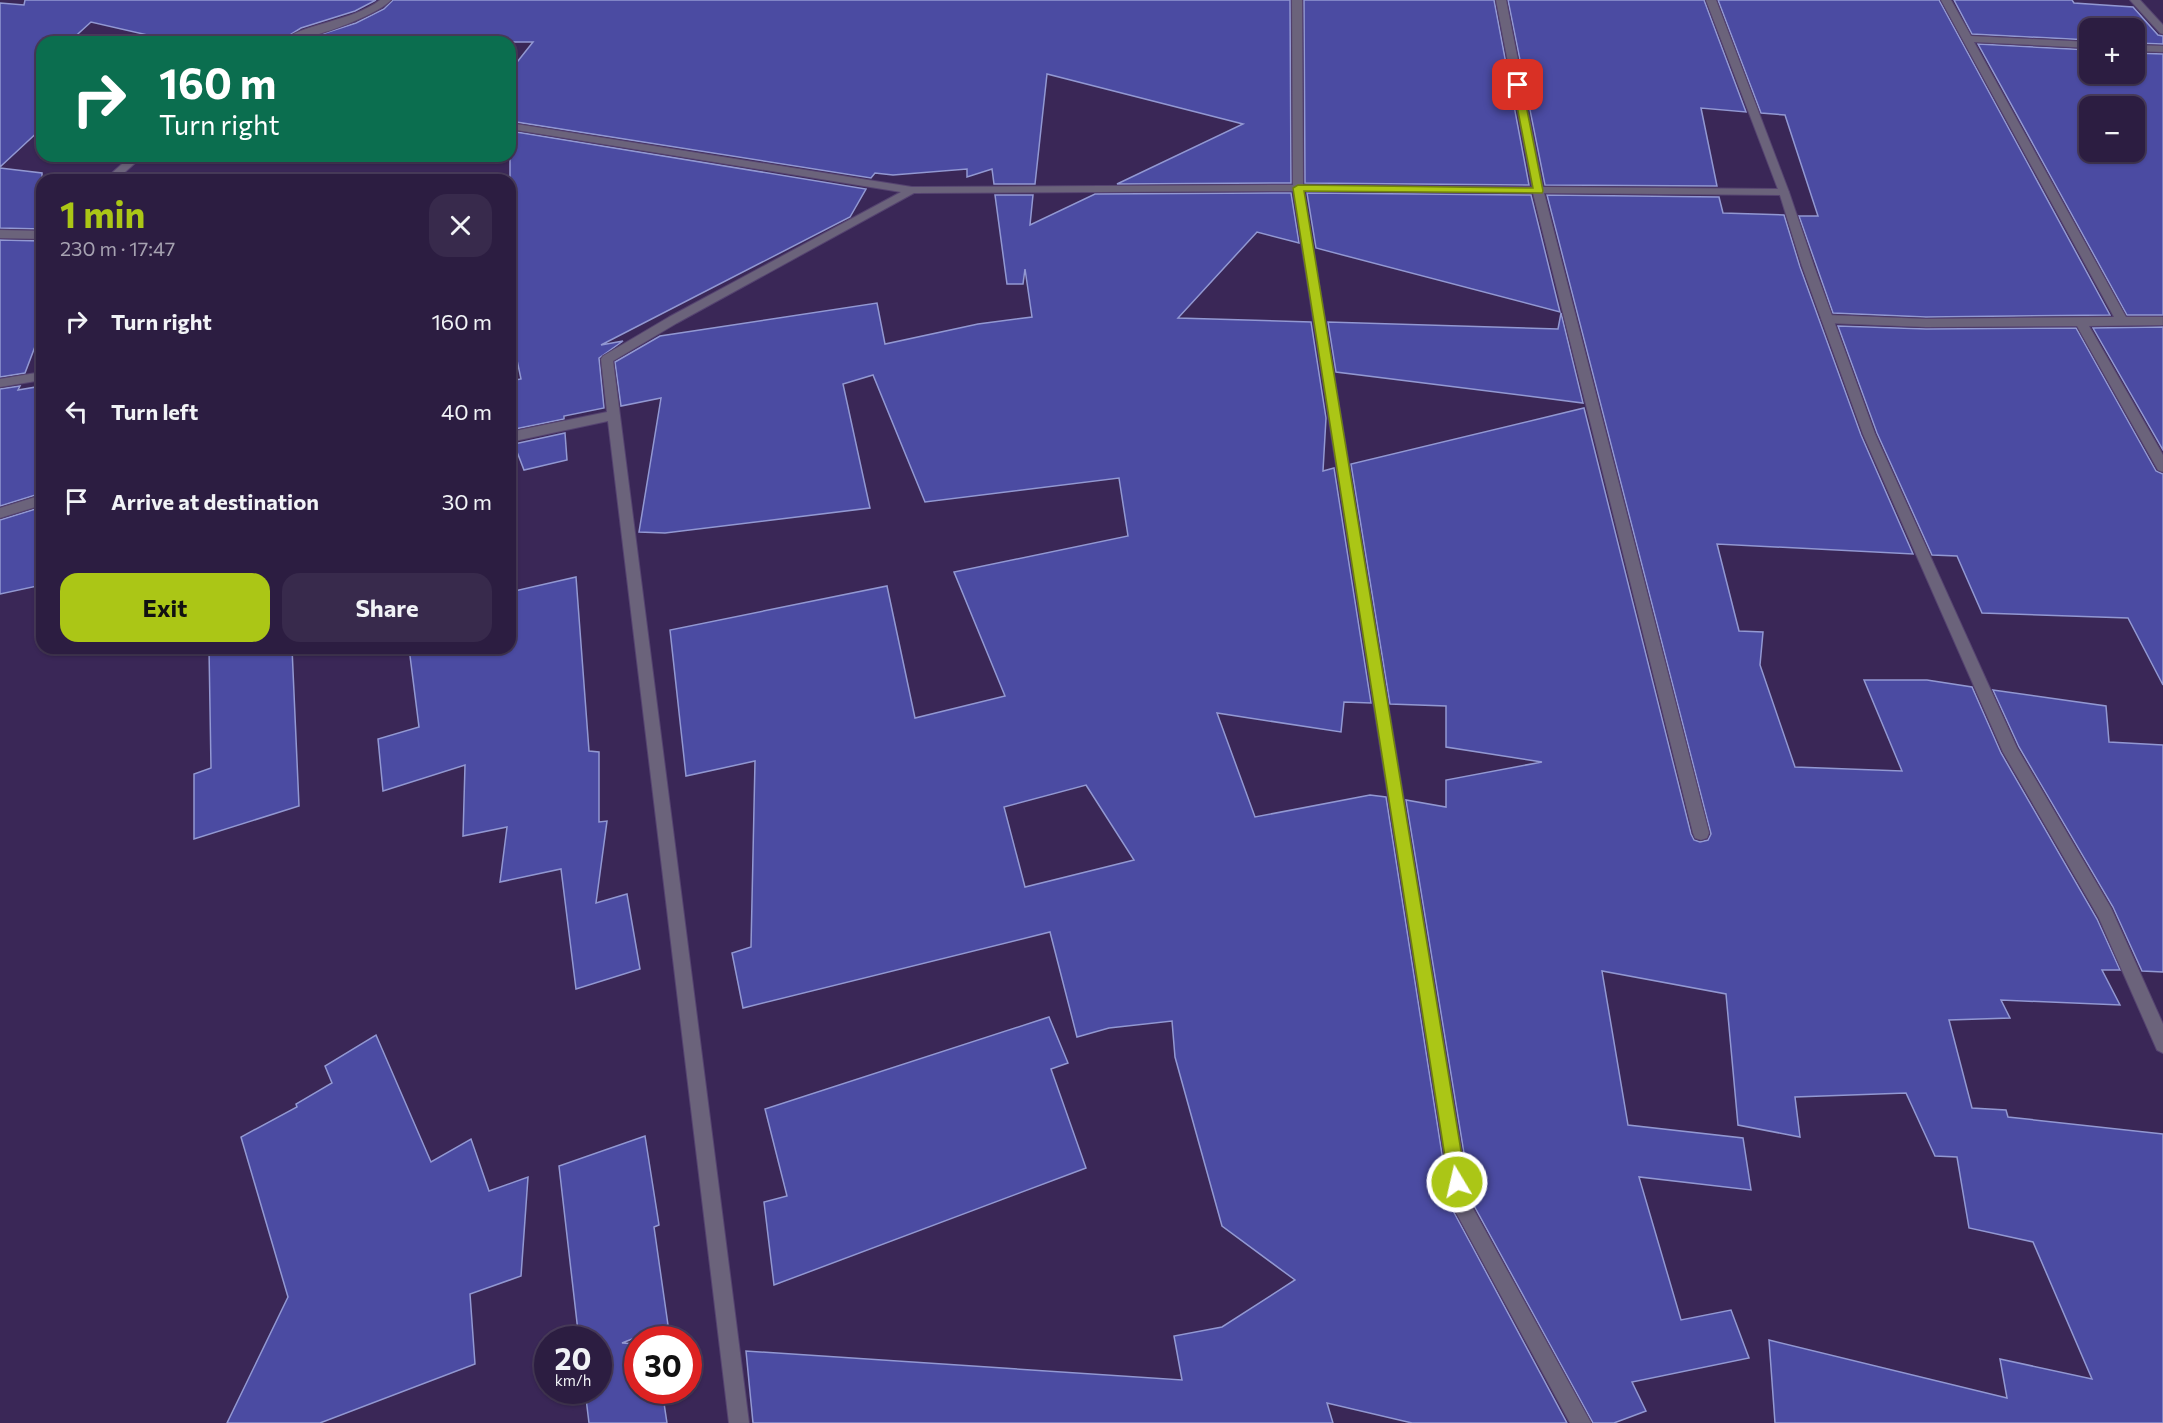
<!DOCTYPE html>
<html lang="en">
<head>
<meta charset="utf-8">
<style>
	:root { --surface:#2c1d41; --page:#382a4c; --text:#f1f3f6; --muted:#a6a2b1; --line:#483b5a; --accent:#abc616 }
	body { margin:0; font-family:Commissioner,sans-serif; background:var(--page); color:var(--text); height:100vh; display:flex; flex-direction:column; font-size:22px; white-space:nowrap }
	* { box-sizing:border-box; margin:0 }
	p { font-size:20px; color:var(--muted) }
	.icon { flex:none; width:33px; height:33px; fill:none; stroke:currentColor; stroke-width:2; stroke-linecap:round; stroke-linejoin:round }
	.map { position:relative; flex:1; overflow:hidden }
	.side { position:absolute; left:36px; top:174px; width:480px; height:480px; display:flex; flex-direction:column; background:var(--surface); border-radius:18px; box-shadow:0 2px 4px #0004,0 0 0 2px var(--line) }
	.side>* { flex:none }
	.guide { position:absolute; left:36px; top:36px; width:480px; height:126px; border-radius:18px; box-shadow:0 2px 4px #0004,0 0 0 2px var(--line); background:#0b6e4f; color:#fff; overflow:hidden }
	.controls { position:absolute; left:2079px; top:18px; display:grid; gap:12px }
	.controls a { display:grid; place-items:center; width:66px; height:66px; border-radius:12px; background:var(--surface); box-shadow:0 2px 4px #0004,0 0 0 2px var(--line); font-size:30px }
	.speed { position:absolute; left:534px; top:1326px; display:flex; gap:12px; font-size:30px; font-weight:700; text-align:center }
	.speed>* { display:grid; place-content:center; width:78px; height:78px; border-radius:50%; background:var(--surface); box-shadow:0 2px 4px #0004,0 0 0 2px var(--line); line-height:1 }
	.speed small { font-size:15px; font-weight:400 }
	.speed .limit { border:9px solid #d22; background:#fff; color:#111 }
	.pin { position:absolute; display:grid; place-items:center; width:51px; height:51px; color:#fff; margin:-26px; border-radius:12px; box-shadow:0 3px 9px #0006 }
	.me { position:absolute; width:66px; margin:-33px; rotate:351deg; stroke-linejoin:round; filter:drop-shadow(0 0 4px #0008) }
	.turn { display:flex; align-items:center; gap:21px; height:126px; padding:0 24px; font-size:27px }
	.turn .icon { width:78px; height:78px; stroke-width:2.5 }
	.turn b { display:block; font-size:42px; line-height:51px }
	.round { display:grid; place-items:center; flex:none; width:63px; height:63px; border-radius:18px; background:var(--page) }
	.headline { display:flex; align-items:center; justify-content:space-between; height:102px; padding:0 24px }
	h1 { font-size:36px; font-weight:700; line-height:45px; color:var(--accent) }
	.primary-button { display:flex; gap:12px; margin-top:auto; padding:12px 24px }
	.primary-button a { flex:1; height:69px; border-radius:18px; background:var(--accent); color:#111; font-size:24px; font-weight:700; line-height:69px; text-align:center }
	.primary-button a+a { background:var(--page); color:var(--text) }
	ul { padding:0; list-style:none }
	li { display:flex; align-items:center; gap:18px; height:90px; padding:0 24px }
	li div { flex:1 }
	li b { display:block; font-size:22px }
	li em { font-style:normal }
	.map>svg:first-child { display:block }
	.building { fill:#4b4ba2; stroke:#9298d2; stroke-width:1.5; fill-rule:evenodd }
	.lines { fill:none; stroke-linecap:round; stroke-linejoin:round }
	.minor-casing { stroke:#554370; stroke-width:2 }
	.tertiary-casing { stroke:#554370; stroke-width:2 }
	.minor { fill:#6b637b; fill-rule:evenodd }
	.tertiary { fill:#6b637b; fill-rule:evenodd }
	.route { fill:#abc616; stroke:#6f810e; stroke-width:1.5 }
</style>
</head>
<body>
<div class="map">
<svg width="2163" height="1423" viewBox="0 0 2163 1423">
	<rect width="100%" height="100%" fill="#3a2757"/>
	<!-- building -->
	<g class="building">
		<polygon points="25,0 376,0 355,11 301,28 279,42 178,42 91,22 69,42 42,42 42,128 0,167 0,3 24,5"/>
		<polygon points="393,0 1290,0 1291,183 1117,184 1243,124 1047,74 1035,184 994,184 992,169 967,177 967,169 893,175 875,173 871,178 510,121 510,71 533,42 297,42 356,23 384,9"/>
		<polygon points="1304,0 1494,0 1529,185 1305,183"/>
		<polygon points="1508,0 1704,0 1746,112 1701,108 1717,186 1545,185"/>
		<polygon points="1718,0 1939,0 2110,315 1926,317 1833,313 1799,216 1818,216 1785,115 1761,113"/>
		<polygon points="1954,0 2072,0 2074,3 2133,7 2158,35 2163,36 2163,44 2134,43 2134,28 2090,28 2090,40 1972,34"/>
		<path d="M 1978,44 L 2090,50 L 2090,74 L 2134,74 L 2134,53 L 2163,54 L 2163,315 L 2127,315 ZM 2090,106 L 2134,106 L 2134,152 L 2090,152 Z"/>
		<polygon points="510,131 866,189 850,217 601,345 623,341 599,358 604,408 564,416 564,419 510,430 510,381 521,379 510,327"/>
		<polygon points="0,168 42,173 42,229 0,228"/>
		<path d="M 1291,193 L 1299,243 L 1257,232 L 1178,318 L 1311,322 L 1326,418 L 1323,471 L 1334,468 L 1371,703 L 1344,702 L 1341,732 L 1217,713 L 1255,817 L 1370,795 L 1386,797 L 1450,1205 L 1567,1423 L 1412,1423 L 1327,1403 L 1333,1423 L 753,1423 L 746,1351 L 1182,1380 L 1174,1336 L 1222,1327 L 1295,1280 L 1222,1226 L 1175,1057 L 1172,1021 L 1109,1028 L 1077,1037 L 1050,932 L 743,1008 L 732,953 L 751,947 L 755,761 L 686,776 L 670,630 L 887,586 L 915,718 L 1005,696 L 954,572 L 1128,536 L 1119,478 L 925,502 L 873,375 L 843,384 L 870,508 L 665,533 L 639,532 L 661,398 L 621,406 L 615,362 L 660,336 L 877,303 L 885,344 L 978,324 L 1032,317 L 1025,269 L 1023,284 L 1007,284 L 995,195 L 1033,195 L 1030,225 L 1095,194 ZM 1086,785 L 1134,860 L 1025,887 L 1004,807 Z"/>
		<polygon points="1307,193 1531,195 1560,312 1316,248"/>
		<polygon points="1547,195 1719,197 1723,213 1784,215 1800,267 1861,435 1913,554 1717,544 1739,631 1763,632 1760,665 1795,767 1902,771 1864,680 1927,680 1972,687 2001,753 2097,919 2120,970 2102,970 2120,1005 2001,1000 2010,1018 1949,1020 1972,1108 2006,1110 2008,1117 2163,1134 2163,1423 1775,1423 1769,1340 2007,1398 2000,1359 2092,1379 2033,1242 1969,1228 1957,1157 1935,1156 1906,1093 1795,1097 1800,1137 1738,1125 1726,994 1602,971 1628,1125 1743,1138 1751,1190 1639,1177 1681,1320 1731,1310 1749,1358 1632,1382 1646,1411 1614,1423 1593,1423 1472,1202 1406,800 1446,807 1446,780 1542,762 1446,747 1446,706 1390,704 1351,464 1584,408 1691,834 1694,840 1700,842 1708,840 1711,834"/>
		<polygon points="0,240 42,241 42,328 25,373 0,377"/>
		<polygon points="1561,313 1583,403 1336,372 1328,322 1558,329"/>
		<polygon points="1838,326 1926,329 2076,328 2156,471 2163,474 2163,685 2128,618 1982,613 1957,556 1932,555 1877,433"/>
		<polygon points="2163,327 2163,450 2093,328"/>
		<polygon points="20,386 18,390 42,386 42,493 0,506 0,389"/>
		<polygon points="565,433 567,460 524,470 514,444"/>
		<polygon points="42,507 42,585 0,594 0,520"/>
		<polygon points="576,577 589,751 599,752 599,822 607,821 596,903 627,894 640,969 576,989 561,869 500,882 507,827 463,836 465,765 383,791 378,739 419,727 409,648 510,648 510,592"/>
		<polygon points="209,648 292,648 299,806 194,839 194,774 211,768"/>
		<polygon points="1993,690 2106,706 2109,742 2163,745 2163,972 2142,971 2113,907 2019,747"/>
		<polygon points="1049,1017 1068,1063 1051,1069 1086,1168 774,1285 764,1202 787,1196 765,1109"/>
		<polygon points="376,1035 431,1162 471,1139 489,1191 528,1177 521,1276 470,1294 475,1364 320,1423 227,1423 288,1297 241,1137 297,1107 296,1104 332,1083 325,1066"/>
		<polygon points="645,1136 659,1225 654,1227 668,1325 622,1343 638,1344 638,1390 662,1390 667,1423 589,1423 585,1390 598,1390 598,1340 579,1340 559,1166"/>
	</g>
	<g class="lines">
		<defs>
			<g id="minor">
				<path d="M 380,0 L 391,0 C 375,17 304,42 281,42 C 303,23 351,22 380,0 Z"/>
				<polygon points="1292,0 1302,0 1303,185 1532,187 1496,0 1506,0 1543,187 1784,189 1789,192 1784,195 1544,193 1709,833 1707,838 1701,840 1695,838 1693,833 1533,193 1304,191 1470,1203 1591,1423 1570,1423 1452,1205 1293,191 914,193 677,323 613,361 749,1423 729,1423 608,421 510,442 510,432 607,412 601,359 603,356 669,317 901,192 510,129 510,123 912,187 1293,185"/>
				<polygon points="1941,0 1951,0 1971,36 2090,42 2090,48 1974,42 2126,317 2163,317 2163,325 2089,326 2163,455 2163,472 2158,470 2077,326 1926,327 1827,323 1821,319 1827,315 1926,319 2114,317"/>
				<polygon points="2130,0 2140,0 2163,25 2163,34 2160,33"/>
				<polygon points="2134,45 2163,46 2163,52 2134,51"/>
				<polygon points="131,156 143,156 116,180 104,180"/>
				<polygon points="0,230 42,231 42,239 0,238"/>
				<polygon points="42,372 42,380 0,387 0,379"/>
				<polygon points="42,495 42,505 0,518 0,508"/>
			</g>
			<polygon id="tertiary" points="1706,0 1716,0 1789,192 1814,266 1875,434 2017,748 2111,908 2163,1024 2163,1053 2157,1050 2099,918 2003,752 1863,434 1802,266 1779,192"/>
		</defs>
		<!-- minor casing -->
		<use href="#minor" class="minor-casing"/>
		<!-- tertiary casing -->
		<use href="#tertiary" class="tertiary-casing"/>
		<!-- minor -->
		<use href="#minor" class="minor"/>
		<!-- tertiary -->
		<use href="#tertiary" class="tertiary"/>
	</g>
	<!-- route -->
	<polygon class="route" points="1518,82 1522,85 1543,191 1542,193 1304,191 1466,1182 1463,1188 1457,1190 1451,1188 1449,1182 1293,188 1298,185 1533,188 1513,85"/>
</svg>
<div class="controls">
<a>+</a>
<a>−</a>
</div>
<div class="speed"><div>20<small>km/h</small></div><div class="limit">30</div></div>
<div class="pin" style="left:1518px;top:85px;background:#d93025"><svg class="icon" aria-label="arrive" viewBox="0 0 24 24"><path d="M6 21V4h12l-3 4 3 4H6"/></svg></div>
<svg class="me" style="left:1457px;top:1182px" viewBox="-20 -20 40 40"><circle r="17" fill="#abc616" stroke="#fff" stroke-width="3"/><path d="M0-11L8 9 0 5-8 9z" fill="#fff"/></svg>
<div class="guide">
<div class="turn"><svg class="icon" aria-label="right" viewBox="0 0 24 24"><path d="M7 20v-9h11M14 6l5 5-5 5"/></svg><div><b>160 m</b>Turn right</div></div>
</div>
<section class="side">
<div class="headline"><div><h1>1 min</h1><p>230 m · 17:47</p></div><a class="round"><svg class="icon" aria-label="close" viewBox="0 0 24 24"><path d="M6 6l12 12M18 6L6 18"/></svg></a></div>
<ul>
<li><svg class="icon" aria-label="right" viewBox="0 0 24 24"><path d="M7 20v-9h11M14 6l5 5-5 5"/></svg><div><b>Turn right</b></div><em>160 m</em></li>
<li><svg class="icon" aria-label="left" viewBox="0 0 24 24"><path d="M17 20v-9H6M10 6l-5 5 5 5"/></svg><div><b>Turn left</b></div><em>40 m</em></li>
<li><svg class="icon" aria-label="arrive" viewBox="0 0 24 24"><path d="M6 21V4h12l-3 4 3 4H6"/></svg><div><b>Arrive at destination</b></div><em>30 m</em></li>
</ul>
<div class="primary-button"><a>Exit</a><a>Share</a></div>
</section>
</div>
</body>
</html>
